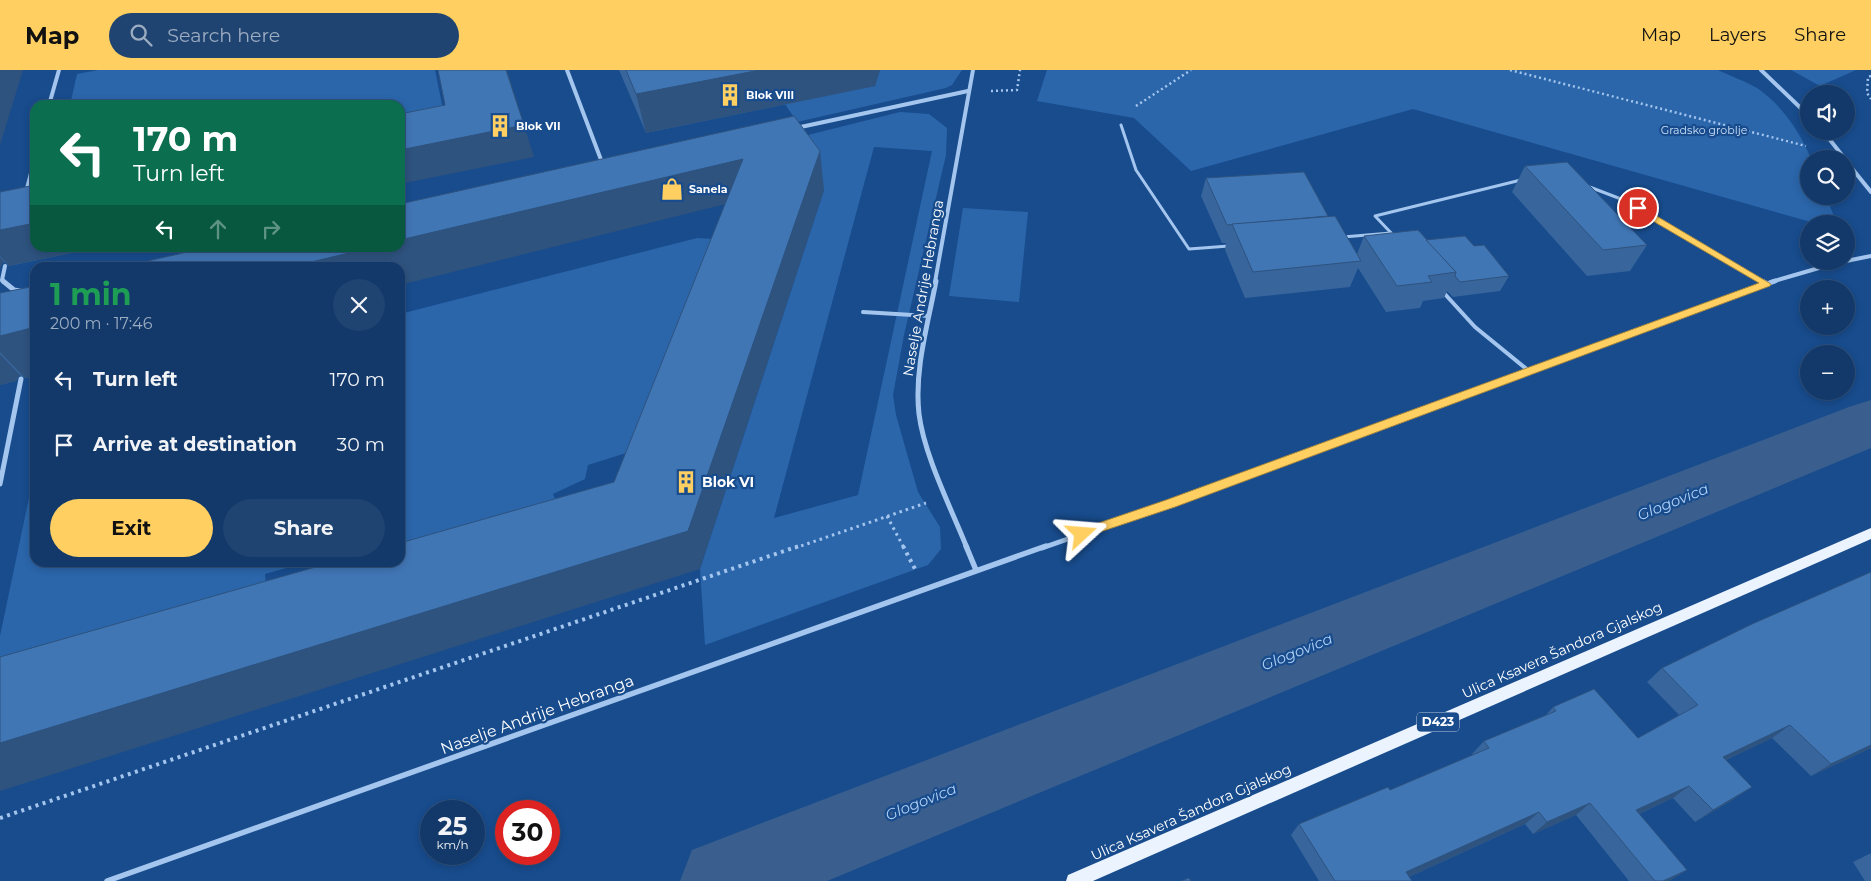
<!DOCTYPE html>
<html lang="en">
<head>
<meta charset="utf-8">
<style>
	:root { --surface:#12396a; --page:#1f4472; --text:#f1f3f6; --muted:#9cacc1; --line:#31537e; --accent:#ffd061 }
	body { margin:0; font-family:Montserrat,sans-serif; background:var(--page); color:var(--text); height:100vh; display:flex; flex-direction:column; font-size:19px; white-space:nowrap }
	* { box-sizing:border-box; margin:0 }
	p { font-size:16px; color:var(--muted) }
	.icon { flex:none; width:28px; height:28px; fill:none; stroke:currentColor; stroke-width:2; stroke-linecap:round; stroke-linejoin:round }
	.map { position:relative; flex:1; overflow:hidden }
	.sheet { position:absolute; left:30px; top:192px; width:375px; height:305px; display:flex; flex-direction:column; background:var(--surface); border-radius:15px; box-shadow:0 2px 8px #0003,0 0 0 1px var(--line) }
	.sheet>* { flex:none }
	.top-card { position:absolute; left:30px; top:30px; width:375px; height:152px; border-radius:15px; box-shadow:0 2px 8px #0003,0 0 0 1px var(--line); background:#0b6e4f; color:#fff; overflow:hidden }
	.tools { position:absolute; left:1800px; top:15px; display:grid; gap:10px }
	.tools a { display:grid; place-items:center; width:55px; height:55px; border-radius:50%; background:var(--surface); box-shadow:0 2px 8px #0003,0 0 0 1px var(--line); font-size:25px }
	.speed { position:absolute; left:420px; top:730px; display:flex; gap:10px; font-size:25px; font-weight:700; text-align:center }
	.speed>* { display:grid; place-content:center; width:65px; height:65px; border-radius:50%; background:var(--surface); box-shadow:0 2px 8px #0003,0 0 0 1px var(--line); line-height:1 }
	.speed small { font-size:12px; font-weight:400 }
	.speed .limit { border:8px solid #d22; background:#fff; color:#111 }
	.pin { position:absolute; display:grid; place-items:center; width:42px; height:42px; color:#fff; margin:-21px; border:2px solid #fff; border-radius:50%; box-shadow:0 1px 5px #0007 }
	.me { position:absolute; width:55px; margin:-28px; rotate:71deg; stroke-linejoin:round; filter:drop-shadow(0 0 4px #0008) }
	.turn { display:flex; align-items:center; gap:18px; height:105px; padding:0 20px; font-size:22px }
	.turn .icon { width:65px; height:65px; stroke-width:2.5 }
	.turn b { display:block; font-size:35px; line-height:42px }
	.lanes { display:flex; align-items:center; height:48px; padding:0 20px; background:#0003; justify-content:center; gap:25px; direction:ltr }
	.lanes .off { opacity:.35 }
	.round { display:grid; place-items:center; flex:none; width:52px; height:52px; border-radius:26px; background:var(--page) }
	.summary { display:flex; align-items:center; justify-content:space-between; height:85px; padding:0 20px }
	h1 { font-size:30px; font-weight:700; line-height:38px; color:#1e9e55 }
	.cta { display:flex; gap:10px; margin-top:auto; padding:10px 20px }
	.cta a { flex:1; height:58px; border-radius:30px; background:var(--accent); color:#111; font-size:20px; font-weight:700; line-height:58px; text-align:center }
	.cta a+a { background:var(--page); color:var(--text) }
	ul { padding:0; list-style:none }
	li { display:flex; align-items:center; gap:15px; height:65px; padding:0 20px }
	li div { flex:1 }
	li b { display:block; font-size:19px }
	li em { font-style:normal }
	header { display:flex; align-items:center; gap:30px; box-sizing:border-box; height:70px; padding:0 25px; background:var(--accent); color:#111 }
	header strong { font-size:24px }
	nav { display:flex; gap:28px; margin-inline-start:auto; font-size:18px }
	.search { width:350px; height:45px; background:var(--page); display:flex; align-items:center; gap:12px; box-sizing:border-box; padding:0 18px; border-radius:28px; color:var(--muted); font-size:19px }
	.map>svg:first-child { display:block }
	.green { fill:#2b66ab; fill-rule:evenodd }
	.lines { fill:none; stroke-linecap:round; stroke-linejoin:round }
	.river { fill:#3a5f8e; fill-rule:evenodd }
	.path-far2 { stroke:#a4c6ee; stroke-width:2.5; stroke-dasharray:2 3; stroke-linecap:butt }
	.path-far1 { stroke:#a4c6ee; stroke-width:3; stroke-dasharray:2.5 4; stroke-linecap:butt }
	.path { stroke:#a4c6ee; stroke-width:4; stroke-dasharray:3 4.5; stroke-linecap:butt }
	.service-far1 { stroke:#a4c6ee; stroke-width:3 }
	.service { stroke:#a4c6ee; stroke-width:4 }
	.minor-far2 { stroke:#a4c6ee; stroke-width:4 }
	.minor-far1 { stroke:#a4c6ee; stroke-width:5 }
	.minor { stroke:#a4c6ee; stroke-width:5.5 }
	.primary { fill:#ebf3ff; fill-rule:evenodd }
	.wall { fill:#38659c }
	.shaded-wall { fill:#2e537f }
	.building { fill:#4176b5; stroke:#2e537f }
	.route { fill:#ffd061; stroke:#a6873f }
	.labels { text-anchor:middle; stroke-width:4.5; stroke-linejoin:round; paint-order:stroke }
	.far-poi-label { font-size:11px; font-weight:bold; fill:#fff; stroke:#184c8d; text-anchor:start }
	.far-park-label { font-size:11px; fill:#cae0fa; stroke:#184c8d }
	.shield { fill:#184c8d; stroke:#bac9dd; stroke-width:1 }
	.shield-label { font-size:12px; font-weight:bold; fill:#fff }
	.street-label { font-size:14px; fill:#fff; stroke:#184c8d }
	.poi-label { font-size:14px; font-weight:bold; fill:#fff; stroke:#184c8d; text-anchor:start }
	.water-label { font-size:15px; font-style:italic; fill:#b0d0f6; stroke:#184c8d }
	.near-street-label { font-size:16px; fill:#fff; stroke:#184c8d }
</style>
</head>
<body>
<header>
<strong>Map</strong>
<div class="search"><svg class="icon" aria-label="search" viewBox="0 0 24 24"><circle cx="10" cy="10" r="6"/><path d="M15 15l6 6"/></svg>Search here</div>
<nav><a>Map</a><a>Layers</a><a>Share</a></nav>
</header>
<div class="map">
<svg width="1871" height="811" viewBox="0 0 1871 811">
	<rect width="100%" height="100%" fill="#184c8d"/>
	<!-- green -->
	<g class="green">
		<polygon points="98,0 435,0 446,54 400,63 400,35 70,35 77,4"/>
		<polygon points="880,0 962,0 952,15 946,18 797,52 785,34 875,16"/>
		<path d="M 1047,0 L 1718,0 C 1730,6 1745,11 1757,18 C 1781,34 1801,63 1811,89 L 1809,89 L 1809,126 L 1826,126 L 1837,154 L 1818,154 L 1413,39 L 1191,101 L 1134,48 L 1037,31 Z"/>
		<polygon points="1791,0 1856,0 1820,16"/>
		<path d="M 900,42 L 929,44 L 947,58 L 946,85 L 904,265 L 893,325 L 896,345 L 918,422 L 940,457 L 941,479 L 928,495 L 705,575 L 700,499 L 824,120 L 804,66 ZM 874,77 L 932,81 L 858,425 L 774,448 Z"/>
		<polygon points="963,138 1028,142 1019,232 949,226"/>
		<polygon points="697,168 734,170 658,373 588,395 585,409 553,424 559,439 400,488 400,244"/>
		<polygon points="35,399 35,492 304,493 265,504 267,531 0,609 0,566"/>
	</g>
	<g class="lines">
		<!-- river -->
		<polygon class="river" points="1871,330 1871,378 827,811 680,811 692,780 723,768 1849,337"/>
		<!-- path-far2 -->
		<g class="path-far2">
			<polyline points="1510,0 1806,76"/>
			<polyline points="1871,6 1868,7 1867,23 1871,29"/>
			<polyline points="991,21 1017,20 1020,0"/>
			<polyline points="1136,36 1191,0"/>
		</g>
		<!-- path-far1 -->
		<g class="path-far1">
			<polyline points="887,446 904,478"/>
			<polyline points="795,478 926,433"/>
		</g>
		<!-- path -->
		<g class="path">
			<polyline points="903,476 915,499"/>
			<polyline points="0,748 799,476"/>
		</g>
		<!-- service-far1 -->
		<g class="service-far1">
			<polyline points="1121,55 1136,100 1189,179 1229,176"/>
			<polyline points="1587,116 1621,129 1765,212"/>
			<polyline points="1394,166 1375,146 1521,110"/>
			<polyline points="1343,167 1391,163"/>
		</g>
		<!-- service -->
		<g class="service">
			<polyline points="1763,211 1767,213"/>
			<polyline points="1443,222 1475,257 1529,301"/>
			<polyline points="863,242 929,246"/>
		</g>
		<!-- minor-far2 -->
		<g class="minor-far2">
			<polyline points="567,0 603,95"/>
			<polyline points="1761,0 1809,46"/>
			<polyline points="49,35 59,0"/>
			<polyline points="796,58 968,21"/>
			<polyline points="1823,61 1845,89"/>
			<polyline points="1846,91 1871,122"/>
			<polyline points="26,122 35,88"/>
			<polyline points="1846,191 1871,186"/>
			<polyline points="4,212 2,210 5,196"/>
			<polyline points="935,212 973,0"/>
			<polyline points="1771,212 1843,191"/>
		</g>
		<!-- minor-far1 -->
		<g class="minor-far1">
			<polyline points="3,211 14,220 20,221"/>
			<path d="M 936,211 C 928,254 914,300 919,344 C 924,385 951,438 967,478"/>
			<polyline points="0,414 21,309"/>
			<polyline points="1042,478 1171,433 1775,211"/>
		</g>
		<!-- minor -->
		<g class="minor">
			<polyline points="966,476 976,500"/>
			<polyline points="107,811 1046,476"/>
		</g>
		<!-- primary -->
		<polygon class="primary" points="1871,458 1871,469 1093,811 1066,811 1068,805"/>
	</g>
	<!-- wall -->
	<g class="wall">
		<polygon points="619,0 880,0 875,16 646,63"/>
		<polygon points="1525,96 1647,175 1630,201 1587,206 1512,122"/>
		<polygon points="1206,108 1328,146 1357,184 1364,166 1426,170 1474,176 1509,206 1500,221 1453,227 1447,221 1444,228 1423,231 1420,238 1386,242 1358,198 1350,217 1245,228 1225,180 1226,173 1222,173 1201,126"/>
		<polygon points="0,122 35,178 96,178 9,196 4,192 0,197"/>
		<polygon points="35,216 35,306 25,308 20,305 16,311 0,315 0,223"/>
		<polygon points="1871,502 1871,678 1811,706 1772,668 1726,690 1734,729 1695,752 1673,728 1639,744 1687,800 1669,811 1629,811 1576,745 1533,764 1525,754 1409,807 1412,811 1319,811 1291,765 1299,754 1390,720 1473,685 1472,684 1484,671 1545,646 1553,637 1638,668 1679,645 1647,612 1662,598"/>
		<polygon points="1871,783 1871,811 1865,811 1853,792"/>
	</g>
	<!-- shaded-wall -->
	<g class="shaded-wall">
		<polygon points="0,0 23,0 0,75"/>
		<polygon points="506,0 507,0 534,87 400,114 400,80"/>
		<polygon points="760,0 880,0 875,16 646,63 636,24"/>
		<polygon points="820,81 824,120 700,499 0,721 0,673 688,461"/>
		<polygon points="743,89 750,128 400,215 400,198 286,198 370,178 400,178 400,170"/>
		<polygon points="35,153 35,178 96,178 9,196 0,186 0,160"/>
		<polygon points="0,187 4,192 0,197"/>
		<polygon points="35,257 35,306 25,308 0,282 0,266"/>
		<polygon points="0,284 20,305 16,311 0,315"/>
		<polygon points="1790,655 1772,668 1705,700 1723,687"/>
		<polygon points="1871,675 1871,678 1811,706 1831,694"/>
		<polygon points="1689,716 1673,728 1621,752 1636,740"/>
		<polygon points="1752,717 1734,729 1695,752 1713,740"/>
		<polygon points="1590,733 1576,745 1533,764 1547,752"/>
		<polygon points="1539,742 1525,754 1400,811 1406,802"/>
		<polygon points="1687,800 1669,811 1663,811"/>
	</g>
	<!-- building -->
	<g class="building">
		<polygon points="438,0 506,0 524,55 400,80 400,44 445,35"/>
		<polygon points="626,0 760,0 636,24"/>
		<polygon points="794,46 820,81 688,461 0,673 0,587 333,492 400,492 400,473 614,412 743,89 400,170 400,134"/>
		<polygon points="1567,92 1647,175 1603,180 1525,96"/>
		<polygon points="1304,102 1328,146 1227,155 1206,108"/>
		<polygon points="35,115 35,153 0,160 0,122"/>
		<polygon points="1335,146 1361,191 1253,202 1232,154"/>
		<polygon points="1418,160 1456,202 1428,206 1432,212 1397,216 1364,166"/>
		<polygon points="1465,166 1474,176 1484,175 1509,206 1460,212 1455,206 1456,202 1426,170"/>
		<polygon points="205,178 370,178 286,198 116,198"/>
		<polygon points="35,216 35,257 0,266 0,223"/>
		<polygon points="1871,502 1871,675 1831,694 1790,655 1723,687 1752,717 1713,740 1689,716 1636,740 1687,800 1663,811 1655,811 1590,733 1547,752 1539,742 1406,802 1412,811 1335,811 1299,754 1388,717 1390,720 1489,678 1484,671 1556,641 1553,637 1594,619 1638,668 1698,635 1662,598 1752,554"/>
		<polygon points="1189,808 1191,811 1181,811"/>
	</g>
	<!-- route -->
	<polygon class="route" points="1638,135 1771,214 1770,216 1175,437 1082,468 1078,467 1076,464 1078,460 1166,430 1759,213 1634,140 1634,136"/>
	<!-- icons -->
	<defs>
		<symbol id="building-bare" viewBox="-9 -9 18 18"><path d="M-4-6H4V6H1V3H-1V6H-4ZM-2.5-4.3h1.7v1.8h-1.7ZM.8-4.3h1.7v1.8H.8ZM-2.5-1h1.7V.8h-1.7ZM.8-1h1.7V.8H.8Z" fill="#ffd061" stroke="#184c8d" stroke-width="2.5" paint-order="stroke"/></symbol>
		<symbol id="shop-bare" viewBox="-9 -9 18 18"><path d="M-5-2.5h2.3a2.7 3.5 0 0 1 5.4 0H5L5.5 6h-11ZM-1.5-2.5h3a1.5 2.3 0 0 0-3 0Z" fill="#ffd061" stroke="#184c8d" stroke-width="2.5" paint-order="stroke"/></symbol>
	</defs>
	<g fill-rule="evenodd">
		<use href="#building-bare" x="714" y="9" width="32" height="32"/>
		<use href="#building-bare" x="484" y="40" width="32" height="32"/>
		<use href="#shop-bare" x="656" y="103" width="32" height="32"/>
		<use href="#building-bare" x="670" y="396" width="32" height="32"/>
	</g>
	<g class="labels">
		<!-- far-poi labels -->
		<g class="far-poi-label">
			<text x="746" y="29">Blok VIII</text>
			<text x="516" y="60">Blok VII</text>
			<text x="689" y="123">Sanela</text>
		</g>
		<!-- far-park labels -->
		<g class="far-park-label">
			<text x="1704" y="64">Gradsko groblje</text>
		</g>
		<!-- shield labels -->
		<rect class="shield" x="1417" y="642.5" width="42" height="19" rx="4"/>
		<g class="shield-label">
			<text x="1438" y="656">D423</text>
		</g>
		<!-- street labels -->
		<g class="street-label">
			<text transform="translate(923 218) rotate(-80)" y="5">Naselje Andrije Hebranga</text>
			<text transform="translate(1562 580) rotate(-24)" y="5">Ulica Ksavera Šandora Gjalskog</text>
			<text transform="translate(1191 742) rotate(-24)" y="5">Ulica Ksavera Šandora Gjalskog</text>
		</g>
		<!-- poi labels -->
		<g class="poi-label">
			<text x="702" y="417">Blok VI</text>
		</g>
		<!-- water labels -->
		<g class="water-label">
			<text transform="translate(1673 432) rotate(-22)" y="5">Glogovica</text>
			<text transform="translate(1297 582) rotate(-22)" y="5">Glogovica</text>
			<text transform="translate(921 732) rotate(-22)" y="5">Glogovica</text>
		</g>
		<!-- near-street labels -->
		<g class="near-street-label">
			<text transform="translate(537 644) rotate(-20)" y="6">Naselje Andrije Hebranga</text>
		</g>
	</g>
</svg>
<div class="tools">
<a><svg class="icon" aria-label="sound" viewBox="0 0 24 24"><path d="M4 9h4l5-4v14l-5-4H4zM17 9q2 3 0 6"/></svg></a>
<a><svg class="icon" aria-label="search" viewBox="0 0 24 24"><circle cx="10" cy="10" r="6"/><path d="M15 15l6 6"/></svg></a>
<a><svg class="icon" aria-label="layers" viewBox="0 0 24 24"><path d="M12 4l9 5-9 5-9-5zM3 14l9 5 9-5"/></svg></a>
<a>+</a>
<a>−</a>
</div>
<div class="speed"><div>25<small>km/h</small></div><div class="limit">30</div></div>
<div class="pin" style="left:1638px;top:138px;background:#d93025"><svg class="icon" aria-label="arrive" viewBox="0 0 24 24"><path d="M6 21V4h12l-3 4 3 4H6"/></svg></div>
<svg class="me" style="left:1082px;top:464px" viewBox="-20 -20 40 40"><path d="M0-17L14 15 0 8-14 15z" fill="#ffd061" stroke="#fff" stroke-width="4"/></svg>
<div class="top-card">
<div class="turn"><svg class="icon" aria-label="left" viewBox="0 0 24 24"><path d="M17 20v-9H6M10 6l-5 5 5 5"/></svg><div><b>170 m</b>Turn left</div></div>
<div class="lanes"><svg class="icon" aria-label="left" viewBox="0 0 24 24"><path d="M17 20v-9H6M10 6l-5 5 5 5"/></svg><svg class="icon off" aria-label="ahead" viewBox="0 0 24 24"><path d="M12 20V5M6 11l6-6 6 6"/></svg><svg class="icon off" aria-label="right" viewBox="0 0 24 24"><path d="M7 20v-9h11M14 6l5 5-5 5"/></svg></div>
</div>
<section class="sheet">
<div class="summary"><div><h1>1 min</h1><p>200 m · 17:46</p></div><a class="round"><svg class="icon" aria-label="close" viewBox="0 0 24 24"><path d="M6 6l12 12M18 6L6 18"/></svg></a></div>
<ul>
<li><svg class="icon" aria-label="left" viewBox="0 0 24 24"><path d="M17 20v-9H6M10 6l-5 5 5 5"/></svg><div><b>Turn left</b></div><em>170 m</em></li>
<li><svg class="icon" aria-label="arrive" viewBox="0 0 24 24"><path d="M6 21V4h12l-3 4 3 4H6"/></svg><div><b>Arrive at destination</b></div><em>30 m</em></li>
</ul>
<div class="cta"><a>Exit</a><a>Share</a></div>
</section>
</div>
</body>
</html>
